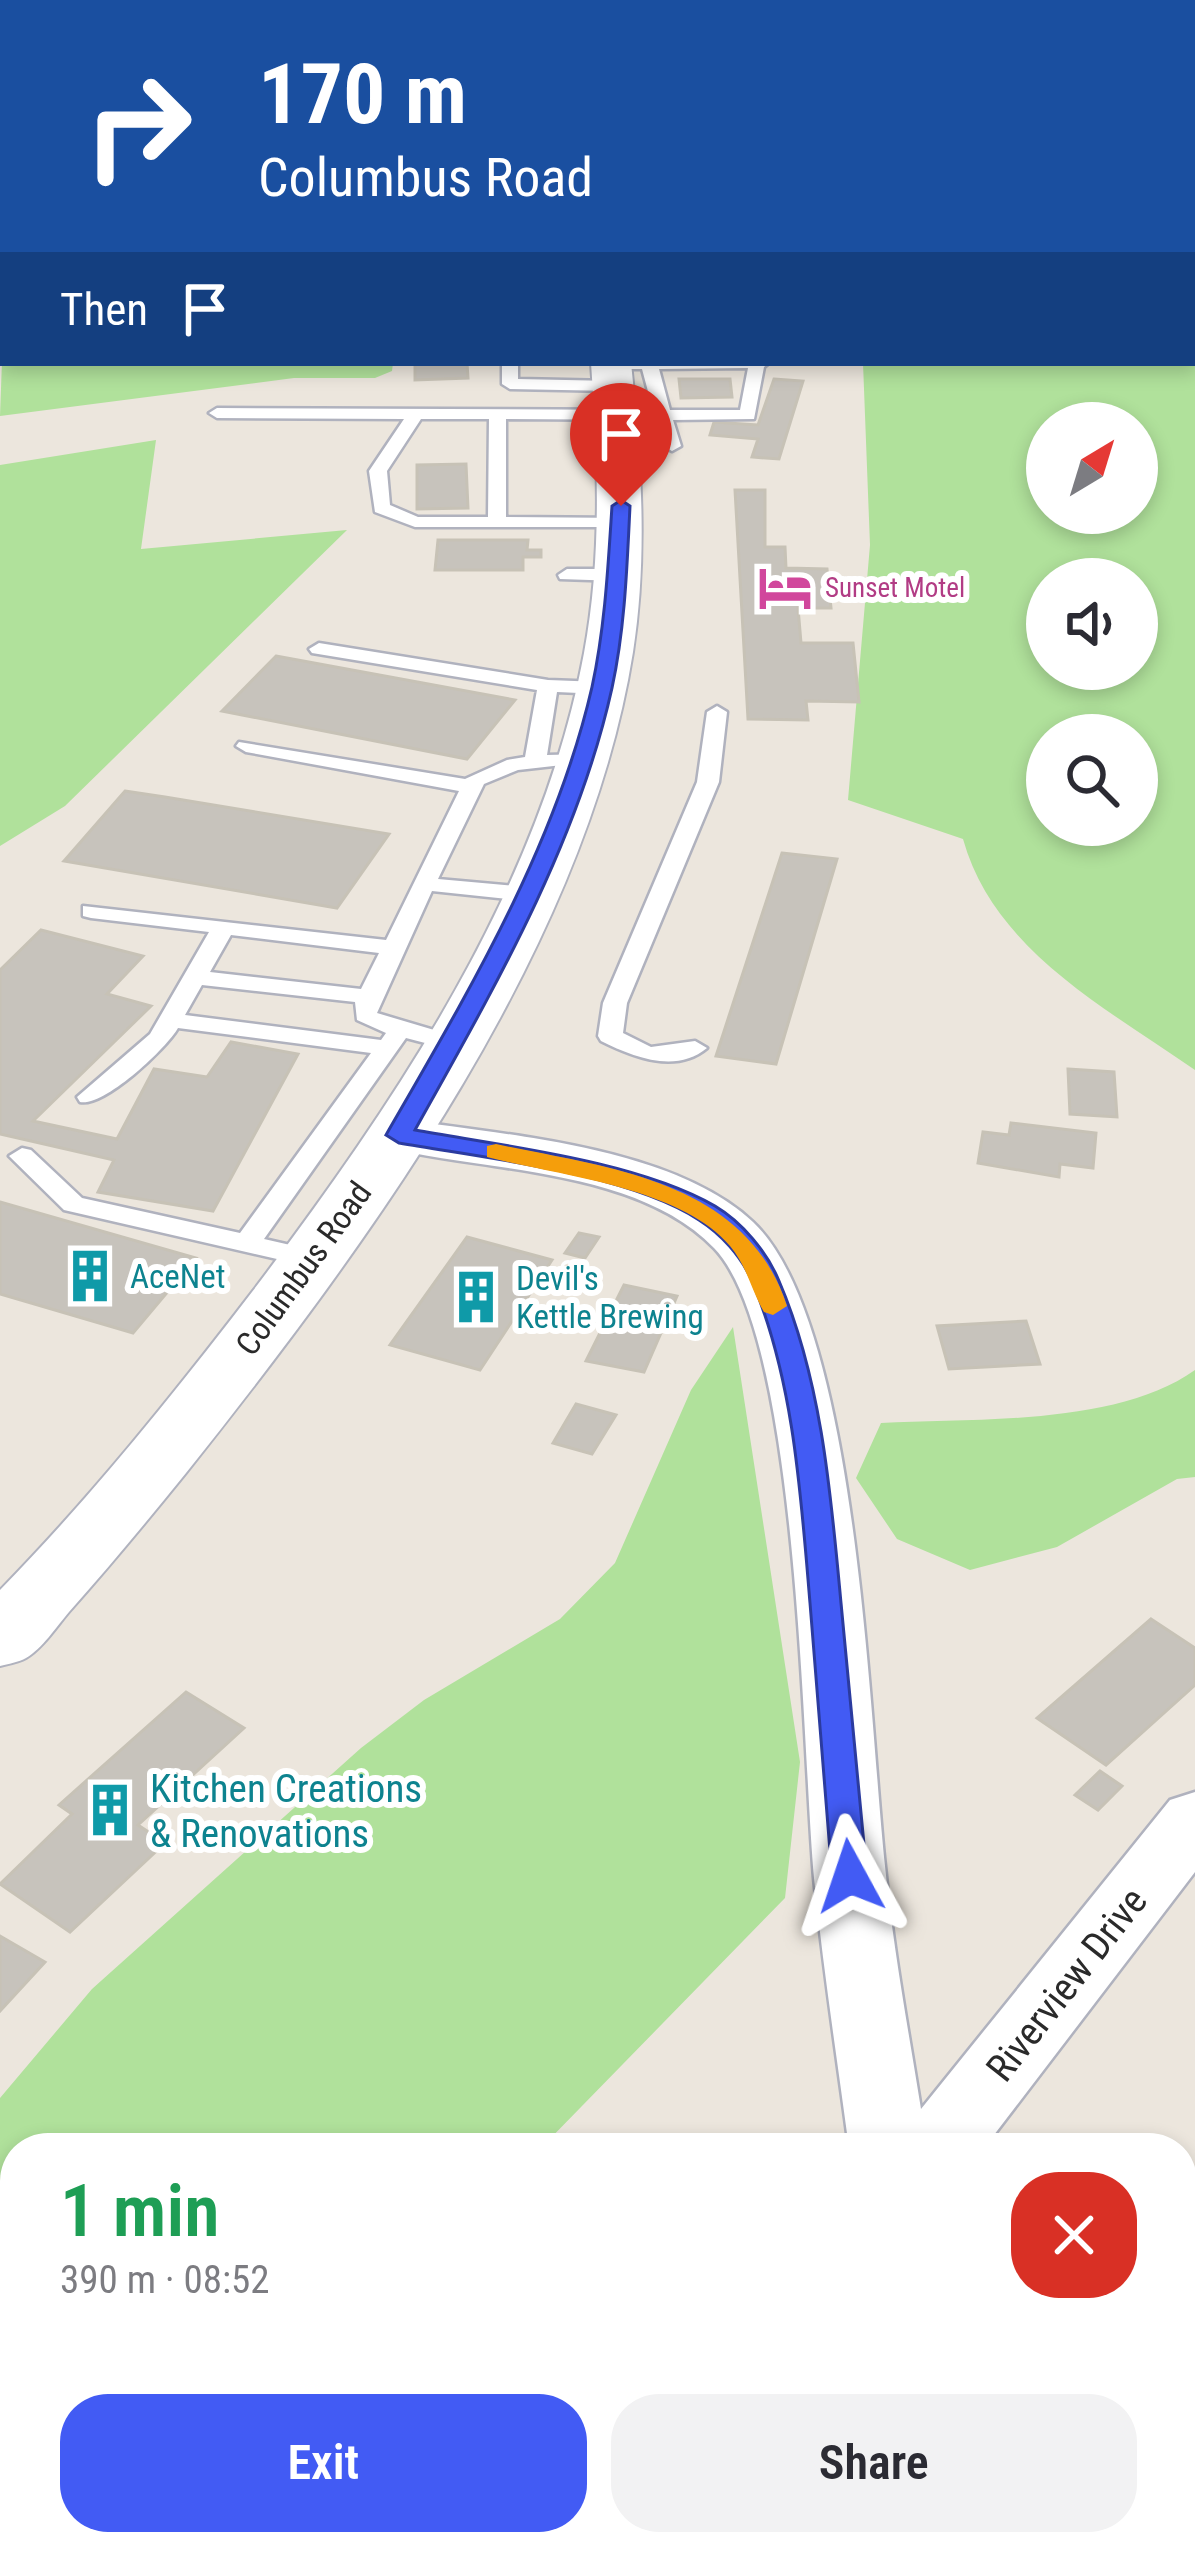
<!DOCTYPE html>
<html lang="en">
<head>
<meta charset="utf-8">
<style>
	:root { --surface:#fff; --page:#f2f2f3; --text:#2b2b33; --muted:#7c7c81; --accent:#425bf4 }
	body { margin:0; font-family:"Roboto Condensed",sans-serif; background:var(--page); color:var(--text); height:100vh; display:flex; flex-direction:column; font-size:45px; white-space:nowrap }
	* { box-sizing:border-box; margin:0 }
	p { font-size:39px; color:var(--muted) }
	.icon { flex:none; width:66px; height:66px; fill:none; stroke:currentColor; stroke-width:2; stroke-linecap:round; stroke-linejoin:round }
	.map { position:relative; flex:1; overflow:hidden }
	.sheet { position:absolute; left:0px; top:2133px; width:1197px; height:423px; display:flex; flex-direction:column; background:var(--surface); border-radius:48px 48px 0 0; box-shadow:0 6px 18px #0003 }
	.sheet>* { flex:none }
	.top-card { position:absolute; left:0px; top:0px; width:1197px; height:366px; box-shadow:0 6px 18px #0003; background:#1a4fa0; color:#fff; overflow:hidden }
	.needle { width:78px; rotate:38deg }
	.controls { position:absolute; left:1026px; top:402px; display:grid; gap:24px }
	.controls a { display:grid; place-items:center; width:132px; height:132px; border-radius:50%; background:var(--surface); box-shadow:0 6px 18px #0003; font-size:60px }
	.pin { position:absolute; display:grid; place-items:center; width:102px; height:102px; color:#fff; margin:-123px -51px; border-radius:50% 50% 50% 0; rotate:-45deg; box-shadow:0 0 12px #0007 }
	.pin .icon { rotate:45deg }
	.me { position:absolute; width:132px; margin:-66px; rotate:355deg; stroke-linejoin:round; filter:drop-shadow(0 0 9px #0008) }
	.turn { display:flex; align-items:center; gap:42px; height:252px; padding:0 60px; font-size:54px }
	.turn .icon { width:156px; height:156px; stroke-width:2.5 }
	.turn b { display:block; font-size:84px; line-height:102px }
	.then { display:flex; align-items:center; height:114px; padding:0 60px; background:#0003; gap:24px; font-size:45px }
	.round { display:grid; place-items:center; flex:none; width:126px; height:126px; border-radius:48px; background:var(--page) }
	.summary { display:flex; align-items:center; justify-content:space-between; height:204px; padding:0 60px }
	h1 { font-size:72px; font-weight:600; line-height:90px; color:#1e9e55 }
	.primary-button { display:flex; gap:24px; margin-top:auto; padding:24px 60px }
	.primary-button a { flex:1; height:138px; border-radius:48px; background:var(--accent); color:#fff; font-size:48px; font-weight:600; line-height:138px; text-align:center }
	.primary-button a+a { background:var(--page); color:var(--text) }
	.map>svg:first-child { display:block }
	.green { fill:#b0e19b; fill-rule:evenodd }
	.building { fill:#c7c3bc; stroke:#c7c2b6; stroke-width:3 }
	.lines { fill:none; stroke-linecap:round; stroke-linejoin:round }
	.lane-casing { stroke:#b0b2be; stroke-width:5 }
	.street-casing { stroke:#b0b2be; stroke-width:5 }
	.secondary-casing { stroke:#b0b2be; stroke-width:4 }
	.lane { fill:#fff; fill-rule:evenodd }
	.street { fill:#fff; fill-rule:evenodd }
	.secondary { fill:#fff; fill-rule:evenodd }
	.route { fill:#425bf4; stroke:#2b3b9f; stroke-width:3 }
	.slow { fill:#f59e0b }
	.labels { text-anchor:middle; stroke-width:12; stroke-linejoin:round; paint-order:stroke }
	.far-hotel-label { font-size:27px; fill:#b23c85; stroke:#fff; text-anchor:start }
	.street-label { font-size:33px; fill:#2a2a2a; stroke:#fff }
	.culture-label { font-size:33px; fill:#0d838f; stroke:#fff; text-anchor:start }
	.near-culture-label { font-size:39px; fill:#0d838f; stroke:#fff; text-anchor:start }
	.near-street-label { font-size:39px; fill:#2a2a2a; stroke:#fff }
</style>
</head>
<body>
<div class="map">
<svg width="1195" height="2555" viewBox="0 0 1195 2555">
	<rect width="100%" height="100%" fill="#ece6dd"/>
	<!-- green -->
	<g class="green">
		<path d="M 1195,172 L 1195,1070 C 1106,1008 994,950 963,839 L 848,800 L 870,545 L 863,363 L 1194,363 ZM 1047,423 L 1137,423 L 1137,513 L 1047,513 ZM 1047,579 L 1137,579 L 1137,669 L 1047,669 ZM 1047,735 L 1137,735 L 1137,825 L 1047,825 Z"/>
		<polygon points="3,333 3,363 393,363 392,371 375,378 294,378 0,416"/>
		<polygon points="156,440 141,549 347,530 65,806 0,846 0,465"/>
		<polygon points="733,1327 800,1762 785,1898 541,2148 15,2148 15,2541 136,2541 120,2555 0,2555 0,2098 92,1989 361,1748 424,1700 560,1619 615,1563 691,1390"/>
		<path d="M 1195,1370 L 1195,1477 L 1177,1479 L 1057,1547 L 970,1570 L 897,1539 L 856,1478 L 881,1423 C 974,1418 1117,1426 1195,1370 Z"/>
	</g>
	<!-- building -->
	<g class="building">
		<polygon points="415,363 467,363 468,378 415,380"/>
		<polygon points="679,379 730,379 732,397 681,398"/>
		<polygon points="774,379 803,381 779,459 752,457 758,439 710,435 714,422 758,425"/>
		<polygon points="466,464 468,508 417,509 417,465"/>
		<polygon points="735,490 765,490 765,547 785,547 786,568 827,569 831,608 798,608 801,643 853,643 859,702 806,701 808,720 748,719"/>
		<polygon points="438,540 528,540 527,550 541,550 541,557 523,557 523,570 435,570"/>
		<polygon points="276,656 515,700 467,759 222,711"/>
		<polygon points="125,791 165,797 389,834 337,908 64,861"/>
		<polygon points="782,853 837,859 776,1064 716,1056"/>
		<polygon points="41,930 143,956 107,994 151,1006 33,1121 117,1139 154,1069 207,1077 231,1042 298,1054 213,1211 98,1192 114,1160 0,1134 0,970"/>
		<polygon points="1068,1069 1114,1072 1117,1117 1070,1114"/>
		<polygon points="1011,1123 1096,1133 1093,1168 1060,1164 1059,1177 978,1163 983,1132 1009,1135"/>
		<polygon points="0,1202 196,1258 133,1333 123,1330 0,1294"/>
		<polygon points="579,1233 599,1237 585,1258 565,1253"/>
		<polygon points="467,1237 552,1260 480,1370 390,1345"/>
		<polygon points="624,1285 677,1296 644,1372 586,1361"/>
		<polygon points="1026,1321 1040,1364 949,1369 937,1326"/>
		<polygon points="576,1404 616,1415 592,1454 553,1443"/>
		<polygon points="1151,1619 1195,1648 1195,1685 1106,1765 1037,1718"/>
		<polygon points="186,1692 244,1728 138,1825 165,1843 70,1932 0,1884 72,1814 59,1805"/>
		<polygon points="1100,1771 1122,1786 1098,1810 1075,1795"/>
		<polygon points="0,1936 45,1962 0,2011"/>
		<polygon points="1195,2229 1195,2285 1182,2276 1182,2245"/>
		<polygon points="307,2541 423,2541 410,2555 320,2555"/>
	</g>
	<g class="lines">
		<defs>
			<g id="lane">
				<polygon points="502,363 518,363 518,379 613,381 621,386 613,391 510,389 502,384"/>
				<path d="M 769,363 L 764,367 L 754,419 L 673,420 L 681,446 L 672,451 L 663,446 L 656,420 L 506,419 L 506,517 L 627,518 L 627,526 L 621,527 L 415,527 L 375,512 L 369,471 L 404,419 L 217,418 L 209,413 L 217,408 L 653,410 L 642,369 L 611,369 L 604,363 ZM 748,368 L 740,410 L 670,410 L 659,369 ZM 421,419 L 489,419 L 488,517 L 418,517 L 390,505 L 387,471 Z"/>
				<polygon points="567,569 619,569 628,575 619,581 560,579 558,575"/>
				<path d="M 319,643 L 548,680 L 601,682 L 611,688 L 601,694 L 557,692 L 547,755 L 589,754 L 589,762 L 518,770 L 484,784 L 438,879 L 528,887 L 539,894 L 528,901 L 432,891 L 377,1013 L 461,1038 L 464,1043 L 452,1050 L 406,1038 L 264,1239 L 321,1252 L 325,1258 L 321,1264 L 312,1267 L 64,1210 L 9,1156 L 22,1148 L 31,1150 L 82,1198 L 240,1233 L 371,1053 L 178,1028 C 166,1049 104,1107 80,1102 L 77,1097 L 150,1034 L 209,932 L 91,918 L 83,916 L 83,906 L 386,940 L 459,791 L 246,752 L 236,746 L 239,742 L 465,779 L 507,760 L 525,757 L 537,690 L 312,653 L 309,649 ZM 231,935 L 379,953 L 361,989 L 210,972 ZM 202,985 L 355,1002 L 357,1020 L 386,1033 L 381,1040 L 185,1015 Z"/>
				<path d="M 717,706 L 727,712 L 719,782 L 627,1003 L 623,1033 L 651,1047 L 695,1041 L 707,1048 C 676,1074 633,1057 601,1041 L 598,1036 L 603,1003 L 697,782 L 707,712 Z"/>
			</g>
			<g id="street">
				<path d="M 399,1119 C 505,1135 672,1146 753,1222 C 858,1321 869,1719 885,1866 C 893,1947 908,2028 921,2109 L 1170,1800 L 1195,1792 L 1195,1872 L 984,2148 L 849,2148 C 837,2058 823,1968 814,1878 C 802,1746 799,1336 714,1248 C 636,1167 482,1172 380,1146 L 372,1135 L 380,1124 Z"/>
				<polygon points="507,2541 599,2541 593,2555 501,2555"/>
				<polygon points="902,2541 990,2541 992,2555 904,2555"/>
			</g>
			<g id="secondary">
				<polygon points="553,0 583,0 584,3 554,3"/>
				<path d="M 591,363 L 631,363 C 641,459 648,556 633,652 C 586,949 369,1243 186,1473 C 148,1520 109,1567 69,1612 C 57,1626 42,1649 26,1658 C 19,1662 8,1664 0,1666 L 0,1590 C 91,1497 173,1395 252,1292 C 395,1103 540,890 584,653 C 602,557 598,460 591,363 Z"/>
			</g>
		</defs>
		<!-- lane casing -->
		<use href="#lane" class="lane-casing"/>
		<!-- street casing -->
		<use href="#street" class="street-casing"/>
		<!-- secondary casing -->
		<use href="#secondary" class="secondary-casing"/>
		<!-- lane -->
		<use href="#lane" class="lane"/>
		<!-- street -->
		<use href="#street" class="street"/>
		<!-- secondary -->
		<use href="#secondary" class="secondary"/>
	</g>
	<!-- route -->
	<path class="route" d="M 621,500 L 630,506 C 627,567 625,628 612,688 C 577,846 493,990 415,1130 C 504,1146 637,1161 715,1206 C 742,1222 767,1252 779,1281 C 822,1381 831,1496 841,1603 C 850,1694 858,1785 867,1876 L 862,1886 L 837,1886 L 832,1876 C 825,1785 817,1694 810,1603 C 801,1497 794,1380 752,1281 C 741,1256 721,1234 699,1220 C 627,1173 484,1158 399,1143 L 386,1135 C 467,994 555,848 592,687 C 605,627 608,567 612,506 Z"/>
	<!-- slow -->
	<path class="slow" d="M 496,1144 C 609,1168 746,1180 787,1306 L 773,1315 L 764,1312 C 751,1290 747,1266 730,1246 C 680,1187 559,1176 487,1157 L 487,1146 Z"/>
	<!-- icons -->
	<defs>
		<symbol id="hotel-bare" viewBox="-9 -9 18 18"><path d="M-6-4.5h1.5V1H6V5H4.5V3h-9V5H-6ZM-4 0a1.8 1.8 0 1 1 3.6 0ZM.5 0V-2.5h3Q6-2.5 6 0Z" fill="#d1479c" stroke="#fff" stroke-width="2.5" paint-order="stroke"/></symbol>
		<symbol id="building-bare" viewBox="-9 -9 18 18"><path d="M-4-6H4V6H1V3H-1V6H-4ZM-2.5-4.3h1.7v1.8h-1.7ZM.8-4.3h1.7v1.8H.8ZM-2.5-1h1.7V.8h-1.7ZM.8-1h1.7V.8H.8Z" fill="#0f9aa8" stroke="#fff" stroke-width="2.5" paint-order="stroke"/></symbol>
	</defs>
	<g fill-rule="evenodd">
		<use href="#hotel-bare" x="747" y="550" width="76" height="76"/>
		<use href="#building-bare" x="52" y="1238" width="76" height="76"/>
		<use href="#building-bare" x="438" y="1259" width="76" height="76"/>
		<use href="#building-bare" x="72" y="1772" width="76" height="76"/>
	</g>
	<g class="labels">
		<!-- far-hotel labels -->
		<g class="far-hotel-label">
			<text x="825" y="597">Sunset Motel</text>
		</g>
		<!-- street labels -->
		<g class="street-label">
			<text transform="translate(303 1268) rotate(-54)" y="12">Columbus Road</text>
		</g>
		<!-- culture labels -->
		<g class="culture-label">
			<text x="130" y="1288">AceNet</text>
			<text x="516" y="1290">Devil's<tspan x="516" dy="38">Kettle Brewing</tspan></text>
		</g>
		<!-- near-culture labels -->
		<g class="near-culture-label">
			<text x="150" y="1802">Kitchen Creations<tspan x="150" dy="45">&amp; Renovations</tspan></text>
		</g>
		<!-- near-street labels -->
		<g class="near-street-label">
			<text transform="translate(1066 1984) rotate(-52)" y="14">Riverview Drive</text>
		</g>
	</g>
</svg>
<div class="controls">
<a><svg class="needle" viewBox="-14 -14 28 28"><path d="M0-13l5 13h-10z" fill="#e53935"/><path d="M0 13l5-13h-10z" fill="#7c7c81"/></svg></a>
<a><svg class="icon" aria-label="sound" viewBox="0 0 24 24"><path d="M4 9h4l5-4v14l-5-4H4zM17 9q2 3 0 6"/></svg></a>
<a><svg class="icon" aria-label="search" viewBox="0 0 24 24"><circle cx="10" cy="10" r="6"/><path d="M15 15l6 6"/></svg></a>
</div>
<div class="pin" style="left:621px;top:506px;background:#d93025"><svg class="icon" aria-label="arrive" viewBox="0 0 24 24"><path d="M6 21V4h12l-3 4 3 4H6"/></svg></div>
<svg class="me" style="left:850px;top:1876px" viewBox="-20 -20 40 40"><path d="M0-17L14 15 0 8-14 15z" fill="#425bf4" stroke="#fff" stroke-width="4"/></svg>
<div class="top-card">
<div class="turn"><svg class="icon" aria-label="right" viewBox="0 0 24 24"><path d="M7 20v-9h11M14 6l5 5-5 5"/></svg><div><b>170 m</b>Columbus Road</div></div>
<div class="then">Then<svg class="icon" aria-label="arrive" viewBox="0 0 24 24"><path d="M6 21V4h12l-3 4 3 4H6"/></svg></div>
</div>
<section class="sheet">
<div class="summary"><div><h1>1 min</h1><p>390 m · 08:52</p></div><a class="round" style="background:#d93025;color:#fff"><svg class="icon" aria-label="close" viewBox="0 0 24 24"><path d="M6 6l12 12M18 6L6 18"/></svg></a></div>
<div class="primary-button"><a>Exit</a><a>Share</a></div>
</section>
</div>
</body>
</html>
